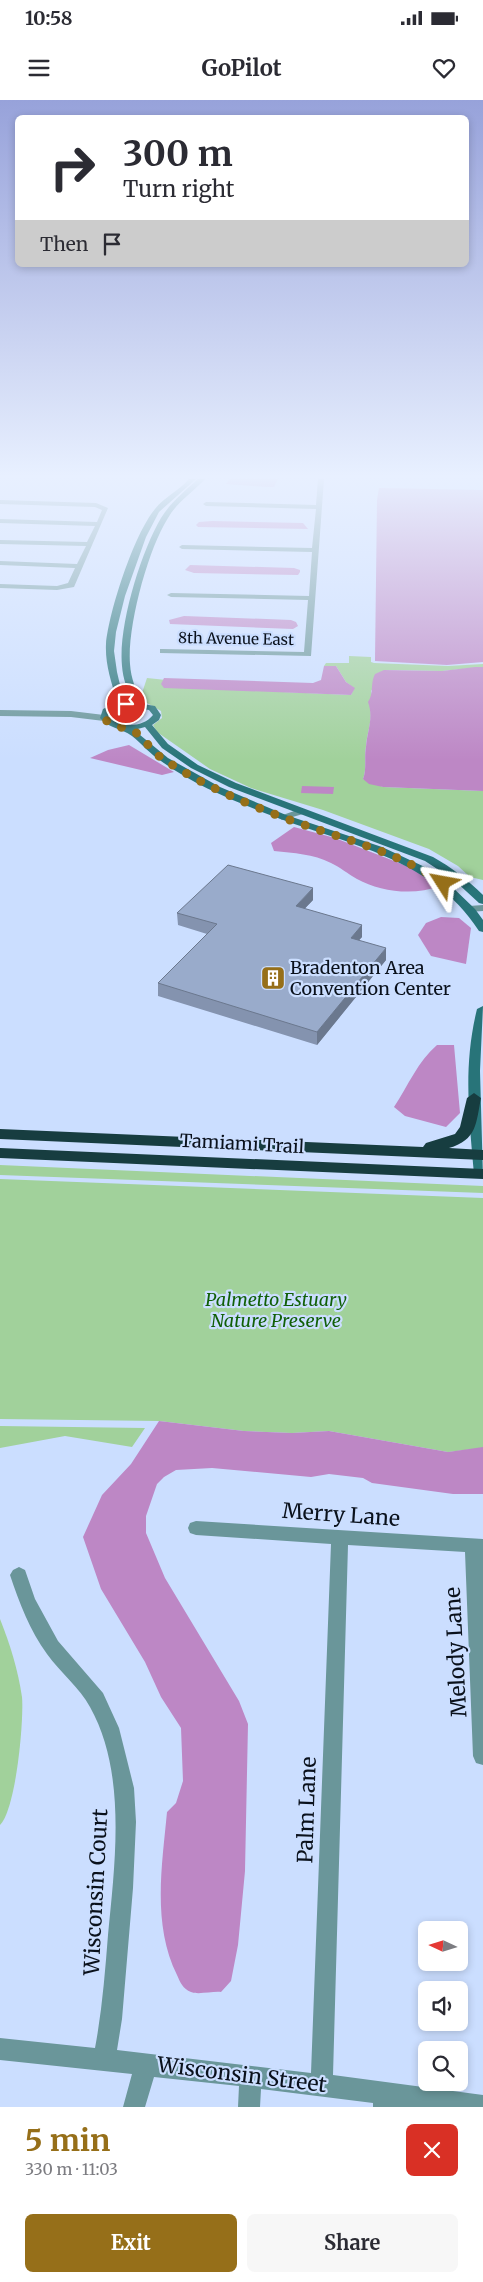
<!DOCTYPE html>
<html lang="en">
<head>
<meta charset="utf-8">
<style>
	:root { --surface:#fff; --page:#f7f7f7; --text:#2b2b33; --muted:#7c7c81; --accent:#966f19 }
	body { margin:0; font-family:Merriweather,serif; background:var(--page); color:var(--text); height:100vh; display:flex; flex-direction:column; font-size:19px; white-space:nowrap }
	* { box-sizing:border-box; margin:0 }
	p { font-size:16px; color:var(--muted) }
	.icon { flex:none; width:28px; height:28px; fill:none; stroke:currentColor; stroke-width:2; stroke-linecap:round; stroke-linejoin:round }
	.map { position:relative; height:2007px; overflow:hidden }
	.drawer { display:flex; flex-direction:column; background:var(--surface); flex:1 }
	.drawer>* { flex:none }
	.guide { position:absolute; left:15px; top:15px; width:454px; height:152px; border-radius:8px; box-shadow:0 2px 8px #0003; background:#fff; color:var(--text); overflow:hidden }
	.needle { width:32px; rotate:274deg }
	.fabs { position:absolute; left:418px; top:1821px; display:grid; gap:10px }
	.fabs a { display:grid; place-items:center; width:50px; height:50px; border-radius:8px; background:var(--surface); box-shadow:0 2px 8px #0003; font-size:25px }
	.pin { position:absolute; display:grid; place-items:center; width:42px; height:42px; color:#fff; margin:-21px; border:2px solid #fff; border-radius:50%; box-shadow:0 1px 5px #0007 }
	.me { position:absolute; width:55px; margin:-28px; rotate:304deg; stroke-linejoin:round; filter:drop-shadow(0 0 4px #0008) }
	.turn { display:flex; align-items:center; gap:18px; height:105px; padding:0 25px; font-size:22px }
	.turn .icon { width:65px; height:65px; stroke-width:2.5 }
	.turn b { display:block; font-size:35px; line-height:42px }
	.then { display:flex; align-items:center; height:48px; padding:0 25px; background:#0003; gap:10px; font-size:19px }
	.round { display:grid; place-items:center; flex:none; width:52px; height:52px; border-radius:8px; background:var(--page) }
	.head { display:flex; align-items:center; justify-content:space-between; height:85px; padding:0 25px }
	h1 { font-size:30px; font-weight:700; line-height:38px; color:var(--accent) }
	.button { display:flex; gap:10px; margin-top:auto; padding:10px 25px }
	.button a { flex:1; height:58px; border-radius:8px; background:var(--accent); color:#fff; font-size:20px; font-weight:700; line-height:58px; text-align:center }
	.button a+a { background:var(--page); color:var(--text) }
	.status { display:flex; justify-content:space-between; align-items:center; height:35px; padding:0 25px; background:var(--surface); direction:ltr }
	.status svg { height:14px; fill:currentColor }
	header { display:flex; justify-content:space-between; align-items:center; height:65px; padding:0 25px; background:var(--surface); font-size:22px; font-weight:700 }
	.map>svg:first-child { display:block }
	.green { fill:#a1d19b }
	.water { fill:#bd87c5 }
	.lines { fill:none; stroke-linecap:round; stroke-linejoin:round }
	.street { fill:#6a969a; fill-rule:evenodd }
	.secondary { fill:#287479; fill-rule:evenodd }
	.highway { fill:#173d40; fill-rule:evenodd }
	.wall { fill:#8493af }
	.shaded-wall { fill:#6b788e }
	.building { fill:#99abcb; stroke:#6b788e }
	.route { stroke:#966f19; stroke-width:9; stroke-dasharray:0 16.2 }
	.labels { text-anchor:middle; stroke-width:4.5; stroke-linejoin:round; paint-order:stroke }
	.far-street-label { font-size:15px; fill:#0a111c; stroke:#cbdeff }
	.poi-label { font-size:18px; fill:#0a111c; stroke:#cbdeff; text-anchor:start }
	.street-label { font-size:18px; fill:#0a111c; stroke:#cbdeff }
	.park-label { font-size:18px; font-style:italic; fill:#105f07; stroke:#cbdeff }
	.near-street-label { font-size:21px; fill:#0a111c; stroke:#cbdeff }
</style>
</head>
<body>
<div class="status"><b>10:58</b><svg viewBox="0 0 49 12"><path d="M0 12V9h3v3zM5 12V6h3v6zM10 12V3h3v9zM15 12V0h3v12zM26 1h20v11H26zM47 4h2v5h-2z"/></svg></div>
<header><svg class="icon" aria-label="menu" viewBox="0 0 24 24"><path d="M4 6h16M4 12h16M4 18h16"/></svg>GoPilot<svg class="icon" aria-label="heart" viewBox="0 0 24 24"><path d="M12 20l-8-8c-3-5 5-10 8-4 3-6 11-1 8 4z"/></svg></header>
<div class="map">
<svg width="483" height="2007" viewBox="0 0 483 2007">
	<rect width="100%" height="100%" fill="#cbdeff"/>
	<!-- green -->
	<g class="green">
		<path d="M 349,556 L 371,557 L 371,562 L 374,563 L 448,566 L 483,564 L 483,567 L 442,571 L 385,570 L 371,591 L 372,597 L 369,602 C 374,618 367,631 366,646 C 364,657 367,669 363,679 L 383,687 L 483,691 L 483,780 L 470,777 L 458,766 L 429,749 L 323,710 L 251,688 L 210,669 L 157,632 L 153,625 L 162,618 L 161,611 L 140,599 L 147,578 L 283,592 L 351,595 L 354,588 L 346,582 L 336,566 L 324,566 L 326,563 L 349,563 Z"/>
		<polygon points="0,1065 483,1086 483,1093 0,1075"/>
		<polygon points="0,1079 483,1098 483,1348 448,1352 329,1331 292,1333 244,1331 159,1321 0,1319"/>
		<polygon points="0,1326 145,1328 132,1347 65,1336 0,1348"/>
		<path d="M 0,1519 C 10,1544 18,1570 22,1597 C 24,1621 16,1709 0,1725 Z"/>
	</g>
	<!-- water -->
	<g class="water">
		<polygon points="230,379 278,379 274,387 268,387 226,384"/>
		<polygon points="379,388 483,390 483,562 447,565 375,561 377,400"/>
		<polygon points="212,421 303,423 308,429 198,427 196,425 199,422"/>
		<polygon points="190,465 294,468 300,470 300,472 298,475 194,473 185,470"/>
		<polygon points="184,516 291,520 296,522 298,526 293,529 170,524 169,520"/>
		<polygon points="324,566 336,566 346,582 355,588 351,595 164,588 161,584 164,578 313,583 321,580"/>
		<path d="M 475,567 L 483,567 L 483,691 L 383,687 L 369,684 L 363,679 C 367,669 364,657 366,647 C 367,631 374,618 368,602 C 374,594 370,583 375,574 L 384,570 L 442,571 Z"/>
		<polygon points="129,645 174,672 162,675 90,658 108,650"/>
		<polygon points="302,686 334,687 333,694 301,693"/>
		<path d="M 294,727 L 335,738 L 412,768 L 439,786 C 415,796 380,792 357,779 C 348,774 340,767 331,763 C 313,754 294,753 274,751 L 271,743 Z"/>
		<polygon points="441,817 459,818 471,828 466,864 431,856 418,835 426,823"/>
		<path d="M 437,945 L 454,945 L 460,1013 L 446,1027 L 405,1016 L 394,1007 C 408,986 418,961 437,945 Z"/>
		<path d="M 159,1321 L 244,1331 L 292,1333 L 329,1331 L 448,1352 L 483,1347 L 483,1394 L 453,1394 L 372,1383 L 363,1378 L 329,1374 L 311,1377 L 212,1368 L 176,1370 L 164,1377 L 157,1384 L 146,1416 L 146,1433 L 165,1478 L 239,1601 L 248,1624 L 245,1771 L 238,1845 L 231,1881 L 221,1892 C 213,1891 198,1895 191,1892 C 183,1889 180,1882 177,1875 C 152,1824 162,1766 167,1712 L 176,1703 L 183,1681 L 181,1628 L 161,1597 L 145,1562 L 101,1489 L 83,1437 L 102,1395 L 131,1364 Z"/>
	</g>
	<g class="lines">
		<!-- street -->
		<g class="street">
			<polygon points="318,379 324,379 311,556 160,553 160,549 163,549 304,552 308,500 171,497 167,495 171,493 309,496 312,452 182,449 179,447 182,445 312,448 316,409 206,406 203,404 206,402 316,405"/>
			<polygon points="0,400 96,403 108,408 74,487 57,490 0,488 0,484 57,486 68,483 75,468 0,465 0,461 77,464 86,446 0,444 0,440 87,442 95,426 0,423 0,419 97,422 102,410 95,407 0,404"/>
			<polygon points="0,610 71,611 104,615 108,618 104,621 71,617 0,616"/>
			<polygon points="300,709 303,710 303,714 282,720 277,717"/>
			<polygon points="483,805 483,811 469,812 464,809 469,806"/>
			<path d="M 196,1421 L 483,1439 L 483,1665 L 476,1663 L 473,1656 L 465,1452 L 348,1445 L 333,1975 L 483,1995 L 483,2007 L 373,2007 L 373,2003 L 261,1989 L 260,2007 L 238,2007 L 239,1986 L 154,1977 L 145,2007 L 123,2007 L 132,1974 L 0,1960 L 0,1938 L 95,1948 C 102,1911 105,1873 108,1835 C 115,1763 127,1673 90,1607 C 80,1588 60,1572 47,1554 C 30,1531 19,1502 10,1475 L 13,1470 L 19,1467 L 25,1470 L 35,1499 L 58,1541 L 103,1593 L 119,1628 L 134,1688 L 136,1722 L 133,1788 L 122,1919 L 117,1950 L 311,1973 L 331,1444 L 196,1435 L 190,1433 L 188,1428 L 190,1423 Z"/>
		</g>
		<!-- secondary -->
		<g class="secondary">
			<path d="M 189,379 L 196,379 L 159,412 L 146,437 L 125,496 L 116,532 L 114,551 L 117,572 L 124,602 L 134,602 C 127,590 123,579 122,566 C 118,526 141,452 161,418 C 170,403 185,391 198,379 L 205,379 C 193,392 177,402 168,418 C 148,449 127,527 130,564 C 131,579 136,591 143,604 L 155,606 L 161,615 L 159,620 L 152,625 L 168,644 L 198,665 L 236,683 L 433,757 C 451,767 468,780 483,795 L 483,804 L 479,803 L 454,780 L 425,761 L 229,687 L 191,668 L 162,648 L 145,627 L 134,630 L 168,658 L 220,687 L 286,715 L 382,747 L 427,768 L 447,782 L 475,809 L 483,820 L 483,832 L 479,831 C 431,755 339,743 262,712 C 227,698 191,683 161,661 C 150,654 142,644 132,636 C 121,628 108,628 100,618 L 103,609 L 115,603 L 117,600 C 111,582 105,563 106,544 C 109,511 134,434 155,409 C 164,397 179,391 189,379 ZM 121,607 L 132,607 L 149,610 L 153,615 C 143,628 120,628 108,617 L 110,612 Z"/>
			<path d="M 483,906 L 480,971 L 483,1078 L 481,1078 L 474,1074 C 469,1016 463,966 477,909 Z"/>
		</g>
		<!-- highway -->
		<g class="highway">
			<path d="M 474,993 L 481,998 C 476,1023 477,1040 449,1048 L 483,1050 L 483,1060 L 0,1039 L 0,1029 L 423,1047 L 426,1043 L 455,1034 L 460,1027 L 467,998 Z"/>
			<polygon points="0,1048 483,1069 483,1079 0,1058"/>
		</g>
	</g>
	<!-- wall -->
	<polygon class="wall" points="313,800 304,809 362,825 362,837 359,840 386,860 317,945 158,896 158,883 207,834 178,825 177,813"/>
	<!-- shaded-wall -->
	<g class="shaded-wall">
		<polygon points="313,788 313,800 296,818 296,806"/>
		<polygon points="362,825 362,837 350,850 351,838"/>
		<polygon points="386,848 386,860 317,945 317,932"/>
	</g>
	<!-- building -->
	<polygon class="building" points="228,765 313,788 296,806 362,825 351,838 386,848 317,932 158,883 217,824 177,813"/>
	<!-- sky -->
	<linearGradient id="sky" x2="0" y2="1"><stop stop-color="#97a2da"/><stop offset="0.57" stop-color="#e8f0ff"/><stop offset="1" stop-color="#e8f0ff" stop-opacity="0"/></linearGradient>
	<rect width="483" height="660" fill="url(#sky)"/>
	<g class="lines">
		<!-- route -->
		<path class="route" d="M 126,604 L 106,611 L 104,618 C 112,628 125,626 135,632 C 144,638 150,649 159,656 C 196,682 240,701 282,717 C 337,738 393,749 443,783"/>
	</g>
	<!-- icons -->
	<defs>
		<symbol id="building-square" viewBox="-11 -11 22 22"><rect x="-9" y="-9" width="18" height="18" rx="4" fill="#966f19" stroke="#cbdeff"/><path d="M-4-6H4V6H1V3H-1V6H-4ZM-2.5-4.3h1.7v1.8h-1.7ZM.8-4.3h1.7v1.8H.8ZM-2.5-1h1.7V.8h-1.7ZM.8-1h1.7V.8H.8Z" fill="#fff"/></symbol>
	</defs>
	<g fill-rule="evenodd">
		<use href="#building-square" x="259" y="864" width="28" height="28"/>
	</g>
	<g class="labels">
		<!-- far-street labels -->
		<g class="far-street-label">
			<text transform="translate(236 539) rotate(1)" y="5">8th Avenue East</text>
		</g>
		<!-- poi labels -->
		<g class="poi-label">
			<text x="290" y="874">Bradenton Area<tspan x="290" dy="21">Convention Center</tspan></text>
		</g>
		<!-- street labels -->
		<g class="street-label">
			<text transform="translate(242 1044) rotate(3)" y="6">Tamiami Trail</text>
		</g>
		<!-- park labels -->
		<g class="park-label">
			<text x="276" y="1206">Palmetto Estuary<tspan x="276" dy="21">Nature Preserve</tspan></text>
		</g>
		<!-- near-street labels -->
		<g class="near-street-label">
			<text transform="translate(341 1415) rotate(4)" y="7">Merry Lane</text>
			<text transform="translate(456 1552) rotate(-93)" y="7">Melody Lane</text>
			<text transform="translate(307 1710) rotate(-88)" y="7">Palm Lane</text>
			<text transform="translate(96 1792) rotate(-87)" y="7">Wisconsin Court</text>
			<text transform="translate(242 1975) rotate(7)" y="7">Wisconsin Street</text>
		</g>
	</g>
</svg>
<div class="fabs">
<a><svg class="needle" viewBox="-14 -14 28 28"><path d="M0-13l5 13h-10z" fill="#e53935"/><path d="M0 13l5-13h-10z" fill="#7c7c81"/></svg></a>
<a><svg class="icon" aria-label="sound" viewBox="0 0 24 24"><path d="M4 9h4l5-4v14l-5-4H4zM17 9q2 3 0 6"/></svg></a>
<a><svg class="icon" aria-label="search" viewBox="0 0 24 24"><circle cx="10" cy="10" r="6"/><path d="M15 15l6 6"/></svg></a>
</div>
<div class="pin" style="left:126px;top:604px;background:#d93025"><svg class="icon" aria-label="arrive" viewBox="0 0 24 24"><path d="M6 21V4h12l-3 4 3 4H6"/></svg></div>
<svg class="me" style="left:443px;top:783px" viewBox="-20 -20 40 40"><path d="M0-17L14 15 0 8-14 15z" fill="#966f19" stroke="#fff" stroke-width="4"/></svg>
<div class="guide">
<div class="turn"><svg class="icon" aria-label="right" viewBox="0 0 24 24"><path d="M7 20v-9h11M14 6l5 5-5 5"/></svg><div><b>300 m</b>Turn right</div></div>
<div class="then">Then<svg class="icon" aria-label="arrive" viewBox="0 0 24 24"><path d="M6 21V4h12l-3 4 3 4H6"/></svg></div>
</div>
</div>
<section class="drawer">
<div class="head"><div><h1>5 min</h1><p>330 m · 11:03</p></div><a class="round" style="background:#d93025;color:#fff"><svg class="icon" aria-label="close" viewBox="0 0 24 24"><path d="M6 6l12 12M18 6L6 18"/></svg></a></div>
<div class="button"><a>Exit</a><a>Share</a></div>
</section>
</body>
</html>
